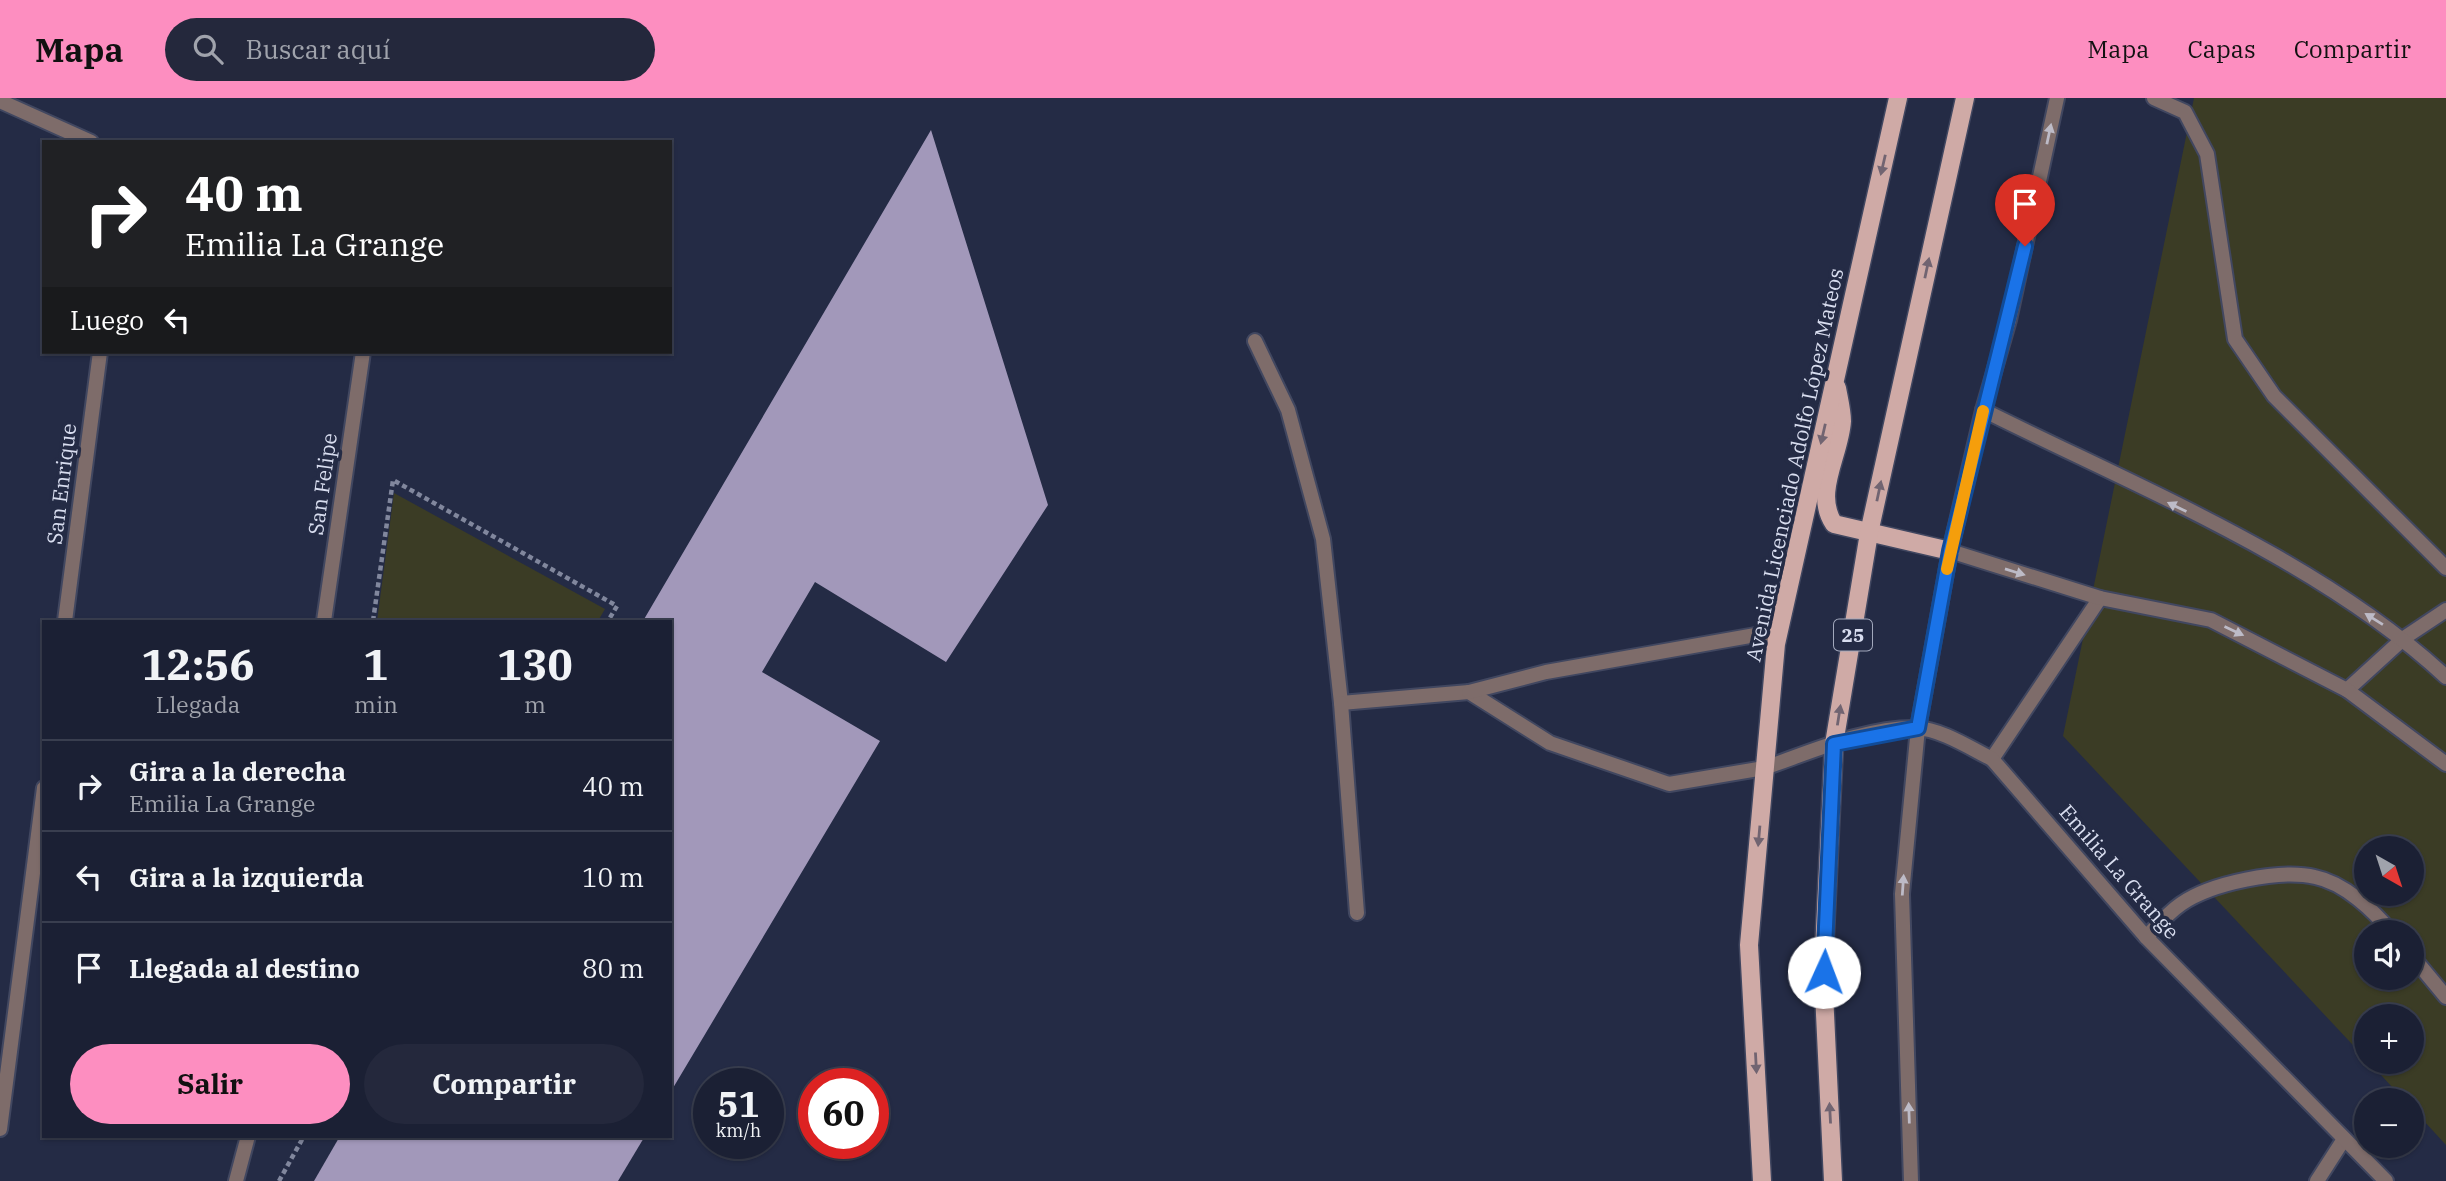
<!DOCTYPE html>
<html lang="es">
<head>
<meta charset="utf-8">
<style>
	:root { --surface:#1b2034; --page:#24283c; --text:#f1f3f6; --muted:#a0a3ac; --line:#393e4f; --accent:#fd8ec0 }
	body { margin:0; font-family:"IBM Plex Serif",serif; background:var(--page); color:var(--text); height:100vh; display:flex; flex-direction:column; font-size:26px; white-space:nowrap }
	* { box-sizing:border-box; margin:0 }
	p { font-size:23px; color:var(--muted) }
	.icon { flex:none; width:38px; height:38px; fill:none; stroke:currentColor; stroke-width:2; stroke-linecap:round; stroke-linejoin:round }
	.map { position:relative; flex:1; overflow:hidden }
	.details { position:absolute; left:42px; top:522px; width:630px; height:518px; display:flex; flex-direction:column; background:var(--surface); border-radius:0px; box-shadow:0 2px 5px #0004,0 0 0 2px var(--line) }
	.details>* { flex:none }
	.top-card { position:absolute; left:42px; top:42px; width:630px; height:214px; border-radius:0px; box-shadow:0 2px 5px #0004,0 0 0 2px var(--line); background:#202124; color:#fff; overflow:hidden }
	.needle { width:46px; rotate:141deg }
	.controls { position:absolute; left:2354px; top:738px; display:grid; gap:14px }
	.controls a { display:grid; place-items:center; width:70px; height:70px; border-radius:50%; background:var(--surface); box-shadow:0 2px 5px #0004,0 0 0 2px var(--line); font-size:35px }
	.speed { position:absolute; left:693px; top:970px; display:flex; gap:14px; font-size:35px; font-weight:700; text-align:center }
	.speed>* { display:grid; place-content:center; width:91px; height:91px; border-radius:50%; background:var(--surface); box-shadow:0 2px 5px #0004,0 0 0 2px var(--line); line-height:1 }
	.speed small { font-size:18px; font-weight:400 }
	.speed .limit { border:10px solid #d22; background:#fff; color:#111 }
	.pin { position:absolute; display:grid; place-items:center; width:60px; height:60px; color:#fff; margin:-72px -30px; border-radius:50% 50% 50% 0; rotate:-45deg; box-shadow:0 0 7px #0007 }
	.pin .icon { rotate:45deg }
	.me { position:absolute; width:77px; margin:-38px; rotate:2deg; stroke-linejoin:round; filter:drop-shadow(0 0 5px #0008) }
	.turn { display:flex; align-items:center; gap:24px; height:147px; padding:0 28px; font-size:32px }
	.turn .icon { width:91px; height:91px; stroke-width:2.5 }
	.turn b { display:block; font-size:49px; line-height:60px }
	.then { display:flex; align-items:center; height:66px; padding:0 28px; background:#0003; gap:14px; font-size:26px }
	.eta { display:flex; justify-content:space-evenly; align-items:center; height:119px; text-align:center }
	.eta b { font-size:42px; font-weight:700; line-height:49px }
	.action { display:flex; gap:14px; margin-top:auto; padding:14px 28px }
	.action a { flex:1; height:80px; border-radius:42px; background:var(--accent); color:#111; font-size:28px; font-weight:700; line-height:80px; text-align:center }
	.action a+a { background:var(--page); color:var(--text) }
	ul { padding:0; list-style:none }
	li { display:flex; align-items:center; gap:21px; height:91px; padding:0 28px; border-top:2px solid var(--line) }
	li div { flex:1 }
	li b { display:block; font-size:26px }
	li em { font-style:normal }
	header { display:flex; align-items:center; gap:42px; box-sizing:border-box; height:98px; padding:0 35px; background:var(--accent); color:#111 }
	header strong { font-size:33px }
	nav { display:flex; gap:38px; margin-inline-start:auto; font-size:24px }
	.search { width:490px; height:63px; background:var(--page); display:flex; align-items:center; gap:18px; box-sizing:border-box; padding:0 24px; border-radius:38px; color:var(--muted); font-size:26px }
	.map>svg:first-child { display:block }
	.green { fill:#3b3c25; fill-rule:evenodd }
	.building { fill:#a298ba }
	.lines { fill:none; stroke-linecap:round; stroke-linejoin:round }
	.service-casing { stroke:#414760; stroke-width:18 }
	.minor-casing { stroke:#414760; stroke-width:18 }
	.tertiary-casing { stroke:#414760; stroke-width:18 }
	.primary-casing { stroke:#414760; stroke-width:21 }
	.path { stroke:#81879d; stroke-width:4.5; stroke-dasharray:5 3.5; stroke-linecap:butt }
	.service { stroke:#7e6c6a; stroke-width:14 }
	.minor { stroke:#7e6c6a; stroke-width:14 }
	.tertiary { stroke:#7e6c6a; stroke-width:14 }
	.primary { stroke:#cfaaa6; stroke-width:18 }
	.oneway { fill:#bdbbc7 }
	.oneway2 { fill:#716471 }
	.route-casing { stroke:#114b97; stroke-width:18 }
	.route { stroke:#1a73e8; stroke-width:12 }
	.slow { stroke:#f59e0b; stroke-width:12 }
	.labels { text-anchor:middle; stroke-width:7; stroke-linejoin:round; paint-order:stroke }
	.shield { fill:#242b45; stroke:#a2a8bc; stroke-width:2 }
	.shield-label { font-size:19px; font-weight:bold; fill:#d8ddef }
	.street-label { font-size:21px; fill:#d8ddef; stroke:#242b45 }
</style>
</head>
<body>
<header>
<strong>Mapa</strong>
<div class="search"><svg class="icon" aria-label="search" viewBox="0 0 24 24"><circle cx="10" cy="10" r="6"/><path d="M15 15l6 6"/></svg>Buscar aquí</div>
<nav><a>Mapa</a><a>Capas</a><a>Compartir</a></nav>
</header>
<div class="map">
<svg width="2446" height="1083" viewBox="0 0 2446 1083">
	<rect width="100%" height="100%" fill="#242b45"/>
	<!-- green -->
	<g class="green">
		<path d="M 2194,0 L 2446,0 L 2446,1047 L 2412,1010 L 2412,1003 L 2405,1003 L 2369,964 L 2412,964 L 2412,919 L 2366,919 L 2366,961 L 2063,638 ZM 2366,751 L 2412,751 L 2412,796 L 2366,796 ZM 2366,835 L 2412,835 L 2412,880 L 2366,880 Z"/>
		<polygon points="394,395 605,511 598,523 377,523"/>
	</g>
	<!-- building -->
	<g class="building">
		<polygon points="931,32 1048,407 946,564 815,484 762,574 880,643 670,995 670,523 643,523"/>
		<polygon points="340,1038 645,1038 618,1083 314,1083"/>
	</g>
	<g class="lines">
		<defs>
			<g id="service">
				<polyline points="2154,0 2185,14 2207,56 2235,241 2274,298 2446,470"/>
				<polyline points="1255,243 1288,312 1323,441 1341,605 1469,594 1550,645 1669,686 1764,670"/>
				<polyline points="2347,592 2404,540 2446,512"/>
				<polyline points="1469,594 1546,574 1778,533"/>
				<polyline points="1341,605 1357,815"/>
				<polyline points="1992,661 2100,500"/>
				<path d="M 2146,839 C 2157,828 2168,815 2181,806 C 2211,785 2280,771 2315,779 C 2345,785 2374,813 2392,835"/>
				<polyline points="2412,858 2446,899"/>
				<polyline points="2317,1083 2344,1041"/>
			</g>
			<g id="minor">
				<polyline points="0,3 91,44"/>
				<path d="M 1983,312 C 2137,389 2320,462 2446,579"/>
				<polyline points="1950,453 2100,500 2211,522 2347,592 2446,666"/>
				<polyline points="65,523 100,254"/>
				<polyline points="324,523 363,254"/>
				<path d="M 1764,670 C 1811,654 1866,629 1916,630 C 1941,631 1970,650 1992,661 L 2146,839 L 2386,1083"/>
				<polyline points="0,1031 44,690"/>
				<polyline points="236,1083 248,1038"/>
			</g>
			<polyline id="tertiary" points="1911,1083 1902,796 1918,630 1950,453 1983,312 2009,222 2057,0"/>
			<g id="primary">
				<path d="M 1837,290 C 1839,301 1842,313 1842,323 C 1840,357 1813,395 1834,426 L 1950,453"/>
				<polyline points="1762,1083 1749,847 1776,546 1898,0"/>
				<polyline points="1833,1083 1823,874 1834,646 1869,435 1965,0"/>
			</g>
		</defs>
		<!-- service casing -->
		<use href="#service" class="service-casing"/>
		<!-- minor casing -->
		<use href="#minor" class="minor-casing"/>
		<!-- tertiary casing -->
		<use href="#tertiary" class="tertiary-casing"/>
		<!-- primary casing -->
		<use href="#primary" class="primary-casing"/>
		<!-- path -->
		<g class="path">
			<polyline points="373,523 393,382 617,508 608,523"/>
			<polyline points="279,1083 304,1038"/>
		</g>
		<!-- service -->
		<use href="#service" class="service"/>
		<!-- minor -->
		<use href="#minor" class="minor"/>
		<!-- tertiary -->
		<use href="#tertiary" class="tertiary"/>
		<!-- primary -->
		<use href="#primary" class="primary"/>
	</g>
	<!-- one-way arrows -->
	<defs><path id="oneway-solid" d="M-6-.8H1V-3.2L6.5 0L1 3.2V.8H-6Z" transform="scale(1.75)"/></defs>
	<g class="oneway">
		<use href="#oneway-solid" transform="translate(2049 36) rotate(-78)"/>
		<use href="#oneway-solid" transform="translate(2177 409) rotate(-154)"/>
		<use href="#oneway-solid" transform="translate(2015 474) rotate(17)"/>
		<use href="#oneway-solid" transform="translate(2374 521) rotate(-148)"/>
		<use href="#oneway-solid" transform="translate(2234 533) rotate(25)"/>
		<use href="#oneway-solid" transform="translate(1903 787) rotate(-86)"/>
		<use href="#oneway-solid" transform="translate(1909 1015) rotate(-92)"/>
	</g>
	<g class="oneway2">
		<use href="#oneway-solid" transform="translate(1883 67) rotate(103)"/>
		<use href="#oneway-solid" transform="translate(1927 170) rotate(-78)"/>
		<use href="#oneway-solid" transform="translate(1823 336) rotate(103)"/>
		<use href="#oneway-solid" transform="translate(1879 393) rotate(-78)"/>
		<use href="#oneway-solid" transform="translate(1839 617) rotate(-81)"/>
		<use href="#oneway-solid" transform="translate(1759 738) rotate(95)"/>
		<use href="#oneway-solid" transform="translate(1756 965) rotate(87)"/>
		<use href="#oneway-solid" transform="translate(1830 1015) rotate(-93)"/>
	</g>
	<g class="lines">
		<defs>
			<polyline id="route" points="1824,874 1834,646 1918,630 1950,453 2025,148"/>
		</defs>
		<!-- route casing -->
		<use href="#route" class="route-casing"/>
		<!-- route -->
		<use href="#route" class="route"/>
		<!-- slow -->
		<polyline class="slow" points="1947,471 1983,313"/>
	</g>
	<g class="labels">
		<!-- shield labels -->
		<rect class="shield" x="1834" y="521.5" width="38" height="31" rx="5"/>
		<g class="shield-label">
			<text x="1853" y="544">25</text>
		</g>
		<!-- street labels -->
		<g class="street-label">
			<text transform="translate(1795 367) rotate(-78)" y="7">Avenida Licenciado Adolfo López Mateos</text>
			<text transform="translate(62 386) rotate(-83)" y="7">San Enrique</text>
			<text transform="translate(323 386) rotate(-82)" y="7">San Felipe</text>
			<text transform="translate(2119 774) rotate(49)" y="7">Emilia La Grange</text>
		</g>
	</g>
</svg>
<div class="controls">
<a><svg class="needle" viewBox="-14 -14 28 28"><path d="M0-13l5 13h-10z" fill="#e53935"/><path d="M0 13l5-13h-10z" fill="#a0a3ac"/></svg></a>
<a><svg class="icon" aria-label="sound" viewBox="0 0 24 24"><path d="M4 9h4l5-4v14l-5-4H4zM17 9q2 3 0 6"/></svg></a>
<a>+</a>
<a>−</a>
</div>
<div class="speed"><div>51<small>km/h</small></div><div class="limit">60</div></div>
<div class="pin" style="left:2025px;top:148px;background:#d93025"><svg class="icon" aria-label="arrive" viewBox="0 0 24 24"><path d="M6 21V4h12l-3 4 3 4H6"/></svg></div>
<svg class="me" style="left:1824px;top:874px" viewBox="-20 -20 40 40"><circle r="19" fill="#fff"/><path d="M0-13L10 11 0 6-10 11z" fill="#1a73e8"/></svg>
<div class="top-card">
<div class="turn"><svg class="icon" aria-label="right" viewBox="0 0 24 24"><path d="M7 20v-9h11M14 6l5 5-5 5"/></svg><div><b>40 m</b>Emilia La Grange</div></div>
<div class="then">Luego<svg class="icon" aria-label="left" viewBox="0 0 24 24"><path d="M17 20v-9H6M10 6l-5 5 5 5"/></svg></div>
</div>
<section class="details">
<div class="eta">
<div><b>12:56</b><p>Llegada</p></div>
<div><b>1</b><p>min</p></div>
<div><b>130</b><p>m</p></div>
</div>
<ul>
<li><svg class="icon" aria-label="right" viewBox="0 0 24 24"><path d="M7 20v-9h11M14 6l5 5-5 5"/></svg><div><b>Gira a la derecha</b><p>Emilia La Grange</p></div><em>40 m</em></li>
<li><svg class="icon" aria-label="left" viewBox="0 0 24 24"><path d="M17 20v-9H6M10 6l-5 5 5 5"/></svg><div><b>Gira a la izquierda</b></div><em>10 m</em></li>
<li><svg class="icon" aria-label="arrive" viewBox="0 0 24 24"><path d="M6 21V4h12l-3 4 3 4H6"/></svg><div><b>Llegada al destino</b></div><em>80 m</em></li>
</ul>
<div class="action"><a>Salir</a><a>Compartir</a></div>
</section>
</div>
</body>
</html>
